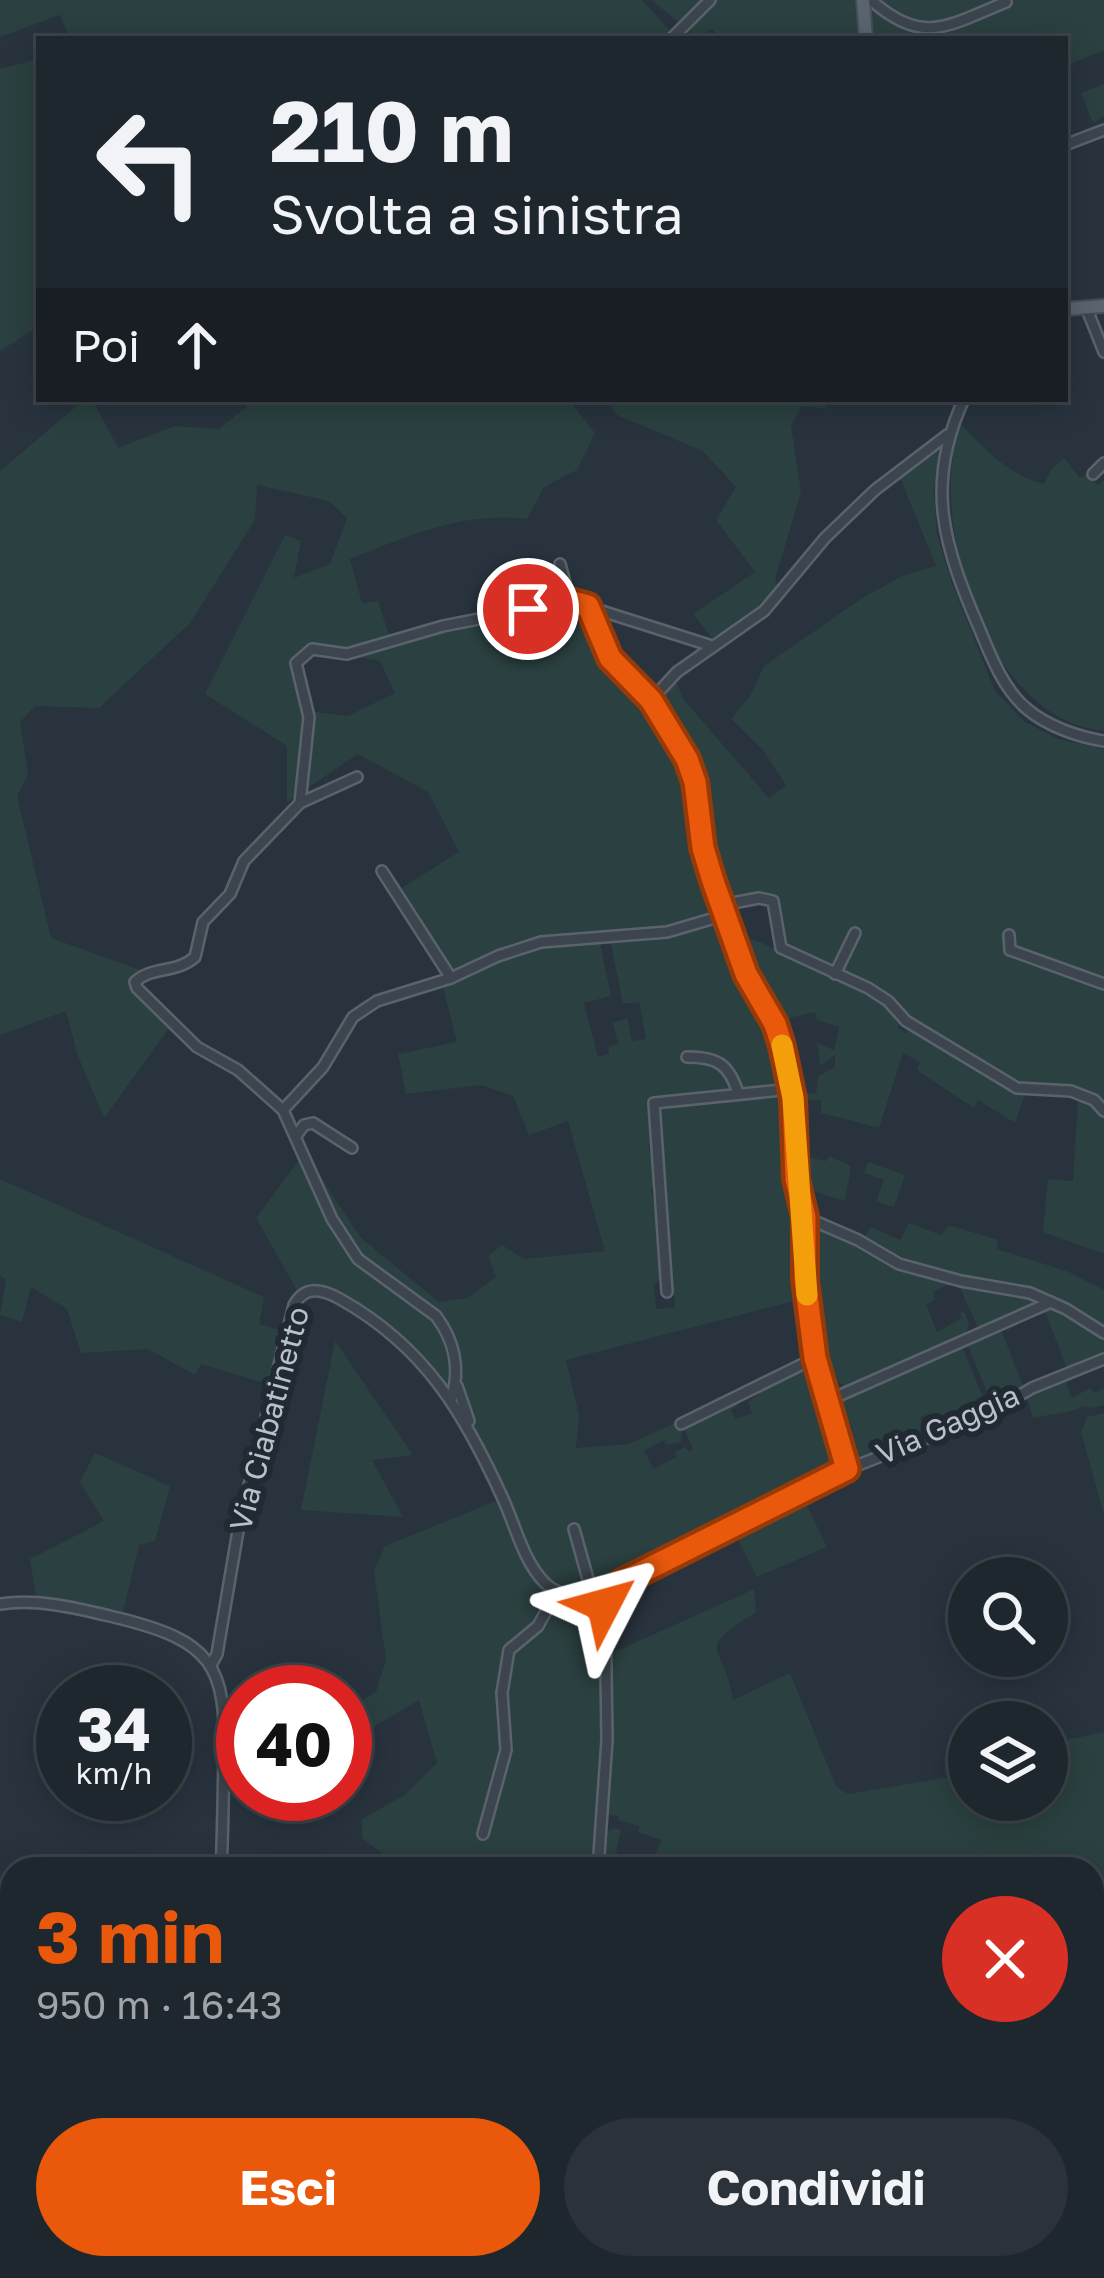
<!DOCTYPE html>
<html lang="it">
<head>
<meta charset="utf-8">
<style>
	:root { --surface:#1e262e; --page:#2b323a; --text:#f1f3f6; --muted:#a1a5aa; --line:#3c434a; --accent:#ea580c }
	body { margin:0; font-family:"Golos Text",sans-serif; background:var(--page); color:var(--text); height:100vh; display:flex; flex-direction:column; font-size:45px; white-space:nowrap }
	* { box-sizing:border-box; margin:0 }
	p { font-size:39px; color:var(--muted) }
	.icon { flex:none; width:66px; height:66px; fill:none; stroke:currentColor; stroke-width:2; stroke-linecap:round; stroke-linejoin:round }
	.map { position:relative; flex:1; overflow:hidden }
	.panel { position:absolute; left:0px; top:1857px; width:1104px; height:423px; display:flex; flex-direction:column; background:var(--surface); border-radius:36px 36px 0 0; box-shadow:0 6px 30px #0003,0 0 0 3px var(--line) }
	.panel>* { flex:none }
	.guide { position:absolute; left:36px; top:36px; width:1032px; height:366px; border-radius:0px; box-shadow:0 6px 30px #0003,0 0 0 3px var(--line); background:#1e262e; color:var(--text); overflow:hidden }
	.fabs { position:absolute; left:948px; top:1557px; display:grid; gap:24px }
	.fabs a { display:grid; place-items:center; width:120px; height:120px; border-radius:50%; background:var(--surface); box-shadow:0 6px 30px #0003,0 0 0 3px var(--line); font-size:60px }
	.speed { position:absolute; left:36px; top:1665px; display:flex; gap:24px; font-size:60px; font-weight:700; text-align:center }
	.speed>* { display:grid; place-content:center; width:156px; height:156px; border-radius:50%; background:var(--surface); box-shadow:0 6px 30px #0003,0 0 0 3px var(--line); line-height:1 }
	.speed small { font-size:30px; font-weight:400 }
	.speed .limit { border:18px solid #d22; background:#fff; color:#111 }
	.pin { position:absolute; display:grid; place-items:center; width:102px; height:102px; color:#fff; margin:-51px; border:6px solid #fff; border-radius:50%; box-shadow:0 3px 12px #0007 }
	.me { position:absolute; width:132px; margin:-66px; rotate:51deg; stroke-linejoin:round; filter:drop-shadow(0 0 9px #0008) }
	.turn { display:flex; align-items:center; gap:42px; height:252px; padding:0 36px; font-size:54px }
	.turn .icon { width:156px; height:156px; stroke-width:2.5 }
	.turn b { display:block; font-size:84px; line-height:102px }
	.then { display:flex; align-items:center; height:114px; padding:0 36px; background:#0003; gap:24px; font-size:45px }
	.round { display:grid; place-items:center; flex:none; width:126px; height:126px; border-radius:63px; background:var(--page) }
	.headline { display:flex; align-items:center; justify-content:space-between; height:204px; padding:0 36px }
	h1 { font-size:72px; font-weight:700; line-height:90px; color:var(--accent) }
	.cta { display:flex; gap:24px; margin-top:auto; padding:24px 36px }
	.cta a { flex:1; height:138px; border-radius:72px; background:var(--accent); color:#fff; font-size:48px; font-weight:700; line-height:138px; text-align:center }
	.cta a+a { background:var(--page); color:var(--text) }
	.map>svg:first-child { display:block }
	.green { fill:#2b4040; fill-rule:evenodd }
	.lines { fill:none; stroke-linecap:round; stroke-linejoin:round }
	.minor-casing { stroke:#5a636c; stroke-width:14 }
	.major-casing { stroke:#454e57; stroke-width:16 }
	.minor { stroke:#3c454e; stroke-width:9 }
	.major { stroke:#5a646e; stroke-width:12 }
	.route-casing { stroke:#983908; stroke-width:30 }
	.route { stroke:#ea580c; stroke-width:21 }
	.slow { stroke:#f59e0b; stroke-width:21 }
	.labels { text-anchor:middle; stroke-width:12; stroke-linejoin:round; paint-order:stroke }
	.street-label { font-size:30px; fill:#b8c0c9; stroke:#212a33 }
</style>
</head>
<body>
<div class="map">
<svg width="1104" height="2278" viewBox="0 0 1104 2278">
	<rect width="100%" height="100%" fill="#28333e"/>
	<!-- green -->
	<g class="green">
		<polygon points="0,0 642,0 672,33 666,39 652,35 648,39 642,33 636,39 70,39 60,15 0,37"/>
		<polygon points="652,0 705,0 680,24"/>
		<polygon points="715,0 862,0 864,39 721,39 712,29 696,39 687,28"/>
		<polygon points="870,0 1104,0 1104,50 1065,66 1065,39 872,39"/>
		<polygon points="39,59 39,326 0,351 0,69"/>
		<polygon points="1104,84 1104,116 1093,123 1081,93"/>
		<path d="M 85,399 L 92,399 L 118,448 L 175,426 L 219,429 L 246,407 L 245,399 L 568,399 L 595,433 L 577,470 L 544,487 L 527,519 C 463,511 409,536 350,559 L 362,603 L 378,601 L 390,638 L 562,595 L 582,629 L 647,703 L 675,680 L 684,700 L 769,798 L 786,785 L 763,750 L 731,719 L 750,696 L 764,666 L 861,599 L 902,576 L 936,566 L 899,475 L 939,448 L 934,493 L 937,534 L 952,583 L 995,691 L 1025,722 L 1058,739 L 1104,749 L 1104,1254 L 1043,1232 L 1048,1179 L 1073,1181 L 1078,1099 L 1072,1095 L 1025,1094 L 1015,1123 L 978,1100 L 974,1108 L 917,1070 L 920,1062 L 903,1053 L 879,1128 L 821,1113 L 821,1101 L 798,1098 L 803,1092 L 816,1094 L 818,1076 L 835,1067 L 835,1055 L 820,1066 L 817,1043 L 834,1050 L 839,1027 L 817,1020 L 815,1012 L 776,1021 L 754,987 L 736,941 L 745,938 L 760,942 L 868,990 L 902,1020 L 898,1028 L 906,1033 L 907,1022 L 889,999 L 787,946 L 779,905 L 757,902 L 727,908 L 718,869 L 720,921 L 744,978 L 769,1021 L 787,1082 C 777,1093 747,1093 737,1086 L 728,1092 L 650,1100 L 653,1139 L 649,1143 L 649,1152 L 654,1152 L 657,1186 L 651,1189 L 653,1200 L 658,1203 L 663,1276 L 654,1285 L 656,1309 L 675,1307 L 656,1105 L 790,1094 L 792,1173 L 805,1298 L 566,1360 L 579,1415 L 576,1448 L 629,1444 L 675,1423 L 682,1433 L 681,1442 L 667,1445 L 664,1440 L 644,1451 L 654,1469 L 676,1457 L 675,1452 L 685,1447 L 689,1452 L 693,1449 L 683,1426 L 736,1398 L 739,1404 L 731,1410 L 736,1419 L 752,1413 L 748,1401 L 760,1394 L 757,1390 L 805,1366 L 810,1368 L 841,1467 L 596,1591 C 547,1597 531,1559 514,1520 L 508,1521 L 535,1573 L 556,1592 L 537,1625 L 519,1642 L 540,1626 L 558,1595 L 575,1601 L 594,1600 L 599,1612 L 605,1709 L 595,1869 L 393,1869 L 392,1861 L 362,1838 L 362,1819 L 405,1795 L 437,1763 L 419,1700 L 345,1744 L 345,1710 L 376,1692 L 386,1660 L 374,1571 L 385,1546 L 498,1500 C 461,1425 440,1371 369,1322 C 351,1310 332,1297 311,1293 L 302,1299 L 256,1218 L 299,1160 L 310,1161 L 361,1238 L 439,1302 L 467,1298 L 496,1277 L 488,1256 L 502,1245 L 524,1259 L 605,1251 L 568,1121 L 529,1135 L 513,1096 L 481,1085 L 406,1094 L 398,1054 L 457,1042 L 442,984 L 532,947 L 599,939 L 611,996 L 584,1003 L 598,1057 L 609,1054 L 608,1047 L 618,1044 L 613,1023 L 627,1018 L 632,1041 L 646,1039 L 639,1002 L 623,1004 L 610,940 L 656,938 L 649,930 L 559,936 L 514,945 L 452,974 L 400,889 L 459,852 L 428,792 L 358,754 L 287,802 L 287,746 L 205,694 L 285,535 L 301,541 L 294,578 L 330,564 L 347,518 L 329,501 L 257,485 L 255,520 L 190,623 L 99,708 L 35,706 L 20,722 L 28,775 L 17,796 L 51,938 L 140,970 L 132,983 L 170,1027 L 104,1118 L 78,1056 L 66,1011 L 0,1035 L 0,471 ZM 310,648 L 380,661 L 395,693 L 348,716 L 300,710 C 296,685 284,660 310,648 Z"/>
		<polygon points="606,399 827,399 827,409 802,406 791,426 801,492 775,579 778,589 729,634 712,638 693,614 755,572 716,520 736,487 703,451 617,415"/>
		<path d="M 960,423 C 984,448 1009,476 1044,484 L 1051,470 L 1064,458 L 1080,478 L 1087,475 L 1098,485 L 1104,480 L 1104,731 C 985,720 927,522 960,423 Z"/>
		<polygon points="798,1155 826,1161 829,1156 851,1166 845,1201 800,1187"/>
		<polygon points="868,1162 905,1175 894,1207 876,1202 884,1180 864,1173"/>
		<polygon points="0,1179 264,1297 259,1324 283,1331 267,1384 201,1364 195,1375 148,1349 81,1353 67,1309 31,1287 22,1322 0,1315 6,1279 0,1276"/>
		<polygon points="807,1223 855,1240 873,1253 1029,1296 1042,1303 979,1330 959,1286 949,1284 933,1292 935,1300 926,1304 937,1332 962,1318 960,1313 964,1311 969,1324 965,1337 845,1389 840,1382 831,1385 817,1350 808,1281"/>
		<polygon points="909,1223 941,1235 949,1225 998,1240 997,1249 1069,1272 1104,1290 1104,1329 1056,1301 897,1259 864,1237 871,1227 900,1240"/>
		<polygon points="1047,1307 1058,1309 1104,1337 1104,1355 1067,1368 1044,1309"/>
		<polygon points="1000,1327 1023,1386 992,1405 967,1343"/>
		<polygon points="335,1341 413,1455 372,1460 403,1517 301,1510"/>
		<polygon points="961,1344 987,1407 933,1430 929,1414 920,1418 925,1436 858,1460 855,1450 849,1448 845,1432 852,1428 846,1414 836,1417 831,1401"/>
		<path d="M 1088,1369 L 1066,1383 L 1072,1398 L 1090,1388 L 1095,1393 L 1104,1388 L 1104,1405 L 1092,1408 L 1084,1406 C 1069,1414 1050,1414 1033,1418 L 1026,1394 Z"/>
		<polygon points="1104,1413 1104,1514 1081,1432 1087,1417"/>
		<polygon points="95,1453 170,1486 155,1541 139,1545 123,1612 36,1596 30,1559 104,1521 80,1482"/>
		<polygon points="801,1494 827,1547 757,1577 733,1530"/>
		<path d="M 754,1589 L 756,1612 C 692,1652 724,1642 733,1700 L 790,1673 L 836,1786 L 848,1794 L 969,1774 L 969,1800 L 1047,1800 L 1047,1744 L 1104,1732 L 1104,1950 L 1092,1953 L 1092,1869 L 630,1869 L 632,1861 L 652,1864 L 661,1840 L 638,1832 L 640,1826 L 618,1820 L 619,1816 L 605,1815 L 611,1704 L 607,1652 L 619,1650 Z"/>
		<polygon points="612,1828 621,1830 616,1853 621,1859 616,1869 603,1869 606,1832"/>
		<polygon points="404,2268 465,2268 469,2278 320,2278"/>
		<polygon points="669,2268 1009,2268 1008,2273 996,2272 995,2278 797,2278 763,2272 673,2278"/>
	</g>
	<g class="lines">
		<defs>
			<g id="minor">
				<path d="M 871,0 C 922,46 948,26 1006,2"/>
				<polyline points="671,39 710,0"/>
				<polyline points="1065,145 1104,130"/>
				<polyline points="1086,307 1104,352"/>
				<path d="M 964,399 C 924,485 944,547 980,630 C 991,657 1004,690 1027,709 C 1047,726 1078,737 1104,741"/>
				<polyline points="947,435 875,490 825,538 764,611 677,672 651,700 687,759 695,782 703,848 713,881 746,975 775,1023 782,1046 793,1098 796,1179 805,1217 858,1240 899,1264 961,1281 1030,1293 1066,1309 1104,1333"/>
				<polyline points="1093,474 1104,463"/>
				<polyline points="560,564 570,601"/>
				<polyline points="588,607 610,658 651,700"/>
				<path d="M 357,777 L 300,803 L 244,861 L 230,894 L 203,922 L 195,957 C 176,974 151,966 135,982 L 137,988 L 197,1047 L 238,1070 L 283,1110 L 332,1219 L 358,1259 L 436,1316 C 454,1340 461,1369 451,1399"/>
				<polyline points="300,803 309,717 296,663 312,649 347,654 443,626 570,601 712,646"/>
				<polyline points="382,871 451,978"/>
				<polyline points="722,905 759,898 773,901 781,948 868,988 888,1001 906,1021 1017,1088 1071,1091 1094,1100 1104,1111"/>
				<polyline points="1009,935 1010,950 1104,984"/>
				<polyline points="835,974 855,933"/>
				<path d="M 687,1057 C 717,1057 729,1064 738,1093"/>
				<polyline points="283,1110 323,1067 353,1017 377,1001 451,978 498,956 541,942 667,932 725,915"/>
				<polyline points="296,1136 304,1125 313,1123 352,1148"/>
				<polyline points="805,1217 805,1281 815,1358 846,1469"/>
				<polyline points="667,1292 654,1103 792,1089"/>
				<polyline points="457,1386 469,1421"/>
				<polyline points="827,1401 1051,1302"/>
				<polyline points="681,1424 815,1358"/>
				<polyline points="574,1529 593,1597"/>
				<polyline points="605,1599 623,1582 810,1484 988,1414 1032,1388 1104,1359"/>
				<path d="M 0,1604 C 39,1598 80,1609 118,1618 C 211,1641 227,1664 224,1758 C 223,1795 223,1832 221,1869"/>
				<path d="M 211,1665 L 217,1654 L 239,1525 L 294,1305 C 305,1285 322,1289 340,1299 C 426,1347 465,1415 504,1501 C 516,1528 524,1562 545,1583 C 563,1600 584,1596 605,1599"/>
				<polyline points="483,1834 506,1750 502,1693 509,1650 538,1626 557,1591"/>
				<polyline points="598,1869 607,1740 605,1599"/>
				<polyline points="384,2268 412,2278"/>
				<polyline points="510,2268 510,2278"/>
				<polyline points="301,2278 371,2268"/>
				<polyline points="567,2278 578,2268"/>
				<polyline points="729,2278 773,2278"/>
			</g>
			<g id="major">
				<polyline points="863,0 866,39"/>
				<polyline points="1065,309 1104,306"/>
			</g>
		</defs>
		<!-- minor casing -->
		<use href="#minor" class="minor-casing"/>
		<!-- major casing -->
		<use href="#major" class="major-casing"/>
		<!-- minor -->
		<use href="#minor" class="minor"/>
		<!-- major -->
		<use href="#major" class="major"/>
	</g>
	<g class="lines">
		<defs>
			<polyline id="route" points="528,609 570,601 588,606 610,658 651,700 687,759 695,782 703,848 713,881 746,974 775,1024 782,1046 793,1098 796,1179 805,1217 805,1280 815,1358 847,1469 622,1582 611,1591 604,1605"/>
		</defs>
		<!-- route casing -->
		<use href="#route" class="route-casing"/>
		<!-- route -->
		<use href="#route" class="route"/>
		<!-- slow -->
		<polyline class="slow" points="782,1045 793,1098 807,1295"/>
	</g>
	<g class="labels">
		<!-- street labels -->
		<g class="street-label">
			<text transform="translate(270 1419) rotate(-75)" y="10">Via Ciabatinetto</text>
			<text transform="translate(948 1425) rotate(-24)" y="10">Via Gaggia</text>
		</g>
	</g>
</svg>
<div class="fabs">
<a><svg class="icon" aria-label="search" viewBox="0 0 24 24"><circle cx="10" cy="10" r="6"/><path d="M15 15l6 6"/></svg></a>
<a><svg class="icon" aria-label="layers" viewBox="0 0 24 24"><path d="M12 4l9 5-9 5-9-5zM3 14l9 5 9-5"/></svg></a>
</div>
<div class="speed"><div>34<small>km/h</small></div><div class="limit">40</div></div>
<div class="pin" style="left:528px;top:609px;background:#d93025"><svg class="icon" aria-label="arrive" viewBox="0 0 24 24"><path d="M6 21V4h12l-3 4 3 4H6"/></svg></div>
<svg class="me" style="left:604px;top:1605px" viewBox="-20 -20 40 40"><path d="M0-17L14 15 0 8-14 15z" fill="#ea580c" stroke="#fff" stroke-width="4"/></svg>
<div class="guide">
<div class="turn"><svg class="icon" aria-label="left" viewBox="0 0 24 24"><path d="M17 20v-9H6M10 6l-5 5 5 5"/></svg><div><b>210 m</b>Svolta a sinistra</div></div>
<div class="then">Poi<svg class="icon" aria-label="ahead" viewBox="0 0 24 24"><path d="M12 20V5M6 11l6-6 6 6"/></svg></div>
</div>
<section class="panel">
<div class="headline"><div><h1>3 min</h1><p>950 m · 16:43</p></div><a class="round" style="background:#d93025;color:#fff"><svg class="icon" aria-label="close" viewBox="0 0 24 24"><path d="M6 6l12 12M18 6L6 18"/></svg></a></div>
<div class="cta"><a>Esci</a><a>Condividi</a></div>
</section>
</div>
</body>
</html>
